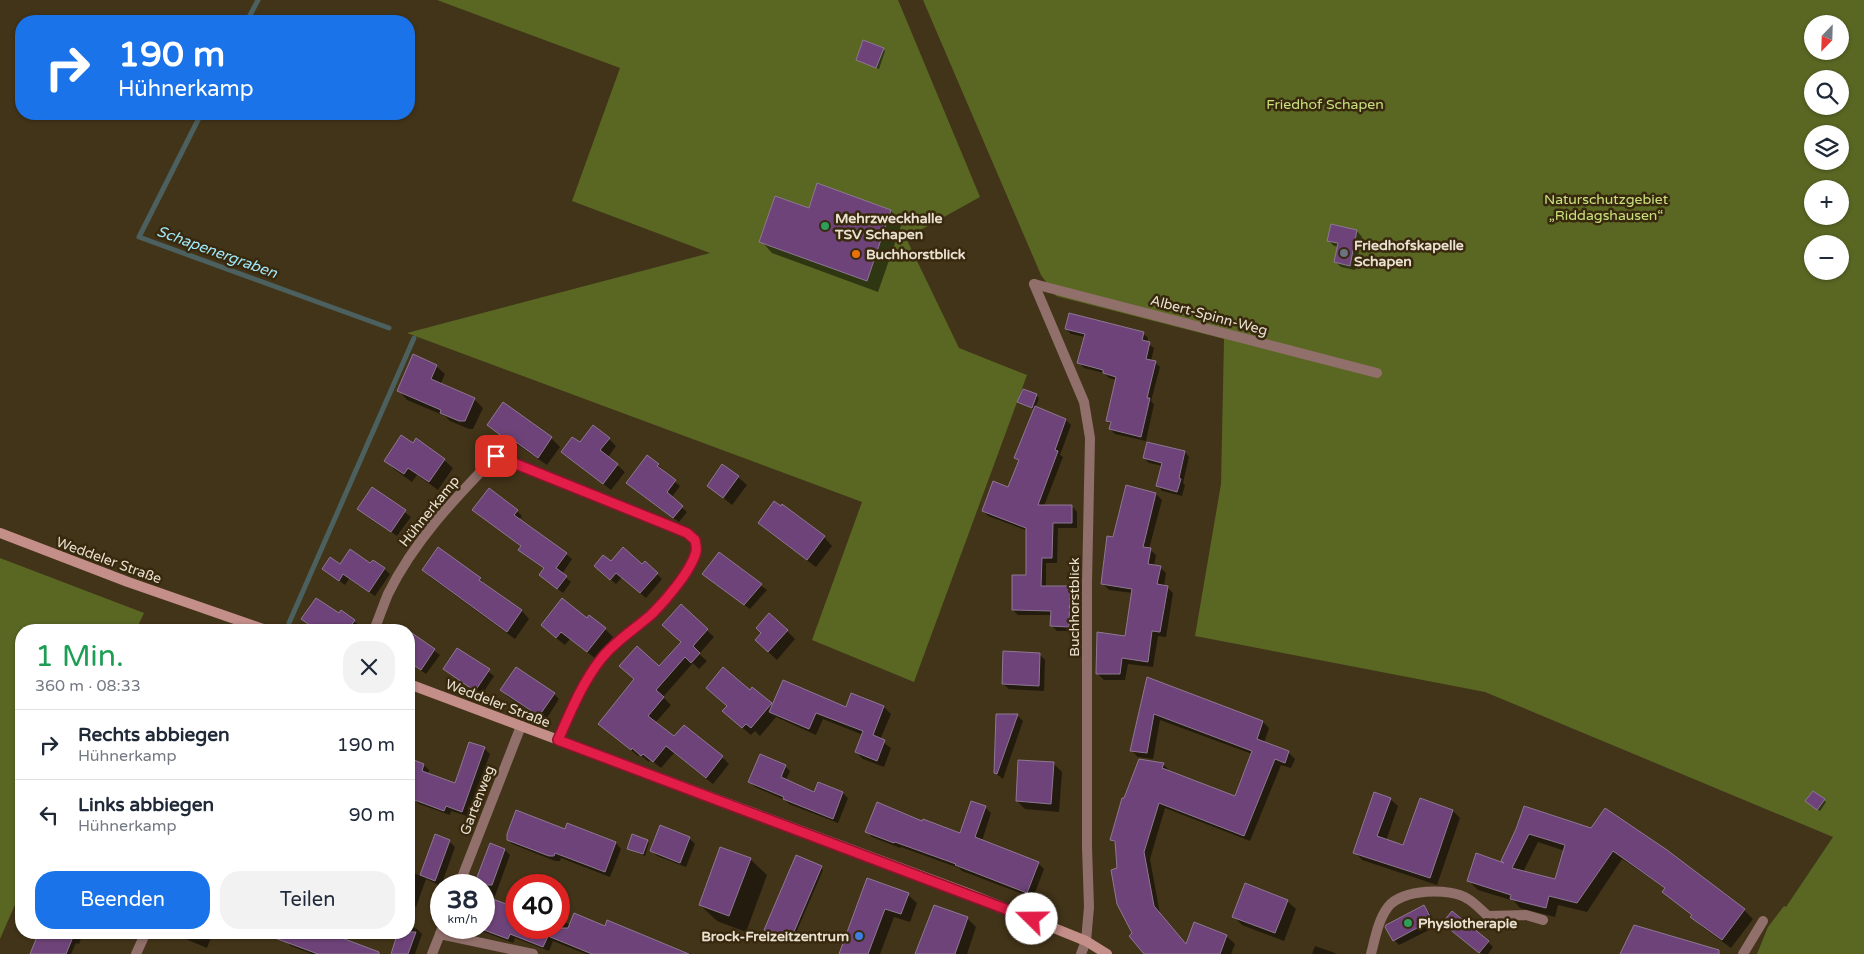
<!DOCTYPE html>
<html lang="de">
<head>
<meta charset="utf-8">
<style>
	:root { --surface:#fff; --page:#f2f2f3; --text:#1f2937; --muted:#747a83; --line:#e0e1e3; --accent:#1a73e8 }
	body { margin:0; font-family:"Varela Round",sans-serif; background:var(--page); color:var(--text); height:100vh; display:flex; flex-direction:column; font-size:19px; white-space:nowrap }
	* { box-sizing:border-box; margin:0 }
	p { font-size:16px; color:var(--muted) }
	.icon { flex:none; width:28px; height:28px; fill:none; stroke:currentColor; stroke-width:2; stroke-linecap:round; stroke-linejoin:round }
	.map { position:relative; flex:1; overflow:hidden }
	.details { position:absolute; left:15px; top:624px; width:400px; height:315px; display:flex; flex-direction:column; background:var(--surface); border-radius:20px; box-shadow:0 1px 4px #0004 }
	.details>* { flex:none }
	.guide { position:absolute; left:15px; top:15px; width:400px; height:105px; border-radius:20px; box-shadow:0 1px 4px #0004; background:#1a73e8; color:#fff; overflow:hidden }
	.needle { width:32px; rotate:203deg }
	.fabs { position:absolute; left:1804px; top:15px; display:grid; gap:10px }
	.fabs a { display:grid; place-items:center; width:45px; height:45px; border-radius:50%; background:var(--surface); box-shadow:0 1px 4px #0004; font-size:25px }
	.speed { position:absolute; left:430px; top:874px; display:flex; gap:10px; font-size:25px; font-weight:700; text-align:center }
	.speed>* { display:grid; place-content:center; width:65px; height:65px; border-radius:50%; background:var(--surface); box-shadow:0 1px 4px #0004; line-height:1 }
	.speed small { font-size:12px; font-weight:400 }
	.speed .limit { border:8px solid #d22; background:#fff; color:#111 }
	.pin { position:absolute; display:grid; place-items:center; width:42px; height:42px; color:#fff; margin:-21px; border-radius:10px; box-shadow:0 2px 8px #0006 }
	.me { position:absolute; width:55px; margin:-28px; rotate:292deg; stroke-linejoin:round; filter:drop-shadow(0 0 4px #0008) }
	.turn { display:flex; align-items:center; gap:18px; height:105px; padding:0 20px; font-size:22px }
	.turn .icon { width:65px; height:65px; stroke-width:2.5 }
	.turn b { display:block; font-size:35px; line-height:42px }
	.round { display:grid; place-items:center; flex:none; width:52px; height:52px; border-radius:20px; background:var(--page) }
	.overview { display:flex; align-items:center; justify-content:space-between; height:85px; padding:0 20px }
	h1 { font-size:30px; font-weight:600; line-height:38px; color:#1e9e55 }
	.cta { display:flex; gap:10px; margin-top:auto; padding:10px 20px }
	.cta a { flex:1; height:58px; border-radius:20px; background:var(--accent); color:#fff; font-size:20px; font-weight:600; line-height:58px; text-align:center }
	.cta a+a { background:var(--page); color:var(--text) }
	ul { padding:0; list-style:none }
	li { display:flex; align-items:center; gap:15px; height:70px; padding:0 20px; border-top:1px solid var(--line) }
	li div { flex:1 }
	li b { display:block; font-size:19px }
	li em { font-style:normal }
	.map>svg:first-child { display:block }
	.green { fill:#596723; fill-rule:evenodd }
	.shadow { fill:#0007; fill-rule:evenodd }
	.lines { fill:none; stroke-linecap:round; stroke-linejoin:round }
	.stream { stroke:#4b605f; stroke-width:5 }
	.building { fill:#6e4379; stroke:#8d7893; fill-rule:evenodd }
	.lane { stroke:#916f6b; stroke-width:10 }
	.street { stroke:#916f6b; stroke-width:10 }
	.secondary { stroke:#c48e89; stroke-width:10 }
	.route-casing { stroke:#92132f; stroke-width:12 }
	.route { stroke:#e11d48; stroke-width:9 }
	.leisure-dot { fill:#2e9e5b; stroke:#38290e; stroke-width:2 }
	.worship-dot { fill:#6b7280; stroke:#38290e; stroke-width:2 }
	.food-dot { fill:#e8710a; stroke:#38290e; stroke-width:2 }
	.shop-dot { fill:#3f7fe0; stroke:#38290e; stroke-width:2 }
	.labels { text-anchor:middle; stroke-width:5; stroke-linejoin:round; paint-order:stroke }
	.park-label { font-size:14px; fill:#c8e07d; stroke:#38290e }
	.poi-label { font-size:14px; font-weight:bold; fill:#eae1d1; stroke:#38290e; text-anchor:start }
	.street-label { font-size:14px; fill:#eae1d1; stroke:#38290e }
	.water-label { font-size:15px; font-style:italic; fill:#9ee8f9; stroke:#38290e }
</style>
</head>
<body>
<div class="map">
<svg width="1864" height="954" viewBox="0 0 1864 954">
	<rect width="100%" height="100%" fill="#423419"/>
	<!-- green -->
	<g class="green">
		<polygon points="437,0 898,0 980,197 906,238 959,348 1027,375 914,682 812,640 862,502 407,333 710,253 572,201 620,68"/>
		<path d="M 923,0 L 1864,0 L 1864,954 L 1757,954 L 1768,927 L 1784,906 L 1786,907 L 1833,837 L 1485,692 L 1195,636 L 1221,484 L 1224,339 L 1056,296 L 1041,275 ZM 1812,24 L 1840,24 L 1840,51 L 1812,51 ZM 1812,79 L 1840,79 L 1840,106 L 1812,106 ZM 1812,134 L 1840,134 L 1840,161 L 1812,161 ZM 1812,189 L 1840,189 L 1840,216 L 1812,216 ZM 1812,244 L 1840,244 L 1840,271 L 1812,271 Z"/>
		<polygon points="0,558 144,613 136,630 21,630 21,891 0,939"/>
	</g>
	<!-- shadow -->
	<g class="shadow">
		<polygon points="883,49 885,51 879,69 857,60"/>
		<polygon points="817,185 891,211 902,223 878,292 772,253 761,241 809,209"/>
		<polygon points="1357,231 1362,237 1355,270 1341,267 1336,262 1339,247 1334,246 1328,240"/>
		<polygon points="1066,329 1143,333 1148,338 1147,343 1154,348 1151,361 1155,362 1160,367 1151,401 1154,404 1146,441 1115,434 1110,429 1111,425 1107,421 1117,380 1109,378 1104,373 1084,368 1079,363 1085,337 1071,334"/>
		<polygon points="436,366 445,374 440,385 474,399 483,408 473,429 469,429 450,421 445,416 407,400 399,391"/>
		<polygon points="1036,395 1039,398 1035,408 1066,420 1071,425 1060,455 1063,457 1044,506 1072,506 1077,512 1077,528 1058,528 1057,563 1046,563 1046,587 1069,588 1075,593 1074,631 1057,631 1052,626 1052,615 1018,615 1013,610 1027,577 1028,531 988,516 983,511 1009,489 1019,461 1016,458 1035,410 1019,402"/>
		<polygon points="503,404 551,438 560,447 547,465 518,445 516,447 488,425"/>
		<polygon points="609,439 616,446 608,457 625,472 611,490 562,452 580,444"/>
		<polygon points="1148,443 1185,452 1189,457 1183,483 1185,485 1182,496 1162,491 1158,486 1163,466 1149,463 1144,458"/>
		<polygon points="386,460 444,460 453,468 438,490 417,475 412,482 394,469"/>
		<polygon points="658,465 663,470 662,472 680,486 671,498 687,512 679,522 633,488"/>
		<polygon points="738,477 747,485 732,505 708,485"/>
		<polygon points="373,489 411,517 397,536 359,509"/>
		<polygon points="1156,494 1162,500 1149,549 1156,555 1154,566 1160,567 1166,573 1164,586 1167,587 1173,593 1166,637 1158,636 1153,667 1128,664 1125,680 1104,680 1098,674 1126,638 1133,593 1109,590 1103,584 1114,538"/>
		<polygon points="474,510 517,511 522,516 519,520 566,554 572,559 562,574 571,582 563,593 540,575 545,569 525,555 522,547"/>
		<polygon points="760,523 824,537 832,546 816,567 768,531"/>
		<polygon points="719,554 767,590 750,609 704,574"/>
		<polygon points="611,563 642,566 657,574 662,579 646,598 622,577 616,584 601,571"/>
		<polygon points="370,565 384,569 390,574 375,596 349,579 345,585 323,569 340,566"/>
		<polygon points="423,570 480,579 487,586 486,587 522,611 529,619 515,639 430,577"/>
		<polygon points="681,606 714,637 699,654 707,661 699,669 693,663 663,697 671,705 655,723 674,738 722,757 729,764 713,784 674,753 661,768 651,760 649,762 640,755 638,756 600,724 659,667 682,642"/>
		<polygon points="342,612 360,626 357,630 316,630 303,619 339,615"/>
		<polygon points="587,620 605,629 613,637 596,659 570,639 565,645 551,634"/>
		<polygon points="399,625 405,630 396,630"/>
		<polygon points="787,631 795,639 777,660 765,649 763,634"/>
		<polygon points="409,632 440,655 426,674 409,662"/>
		<polygon points="458,649 494,676 481,696 445,669"/>
		<polygon points="1039,654 1045,660 1044,691 1009,689 1003,684"/>
		<polygon points="1148,678 1263,722 1269,728 1264,743 1288,752 1295,759 1291,768 1281,765 1250,841 1165,808 1150,859 1160,914 1175,954 1146,954 1134,933 1118,869 1117,845 1111,839 1163,764 1169,770 1169,772 1236,798 1252,754 1160,720 1153,759 1138,757 1131,750"/>
		<polygon points="707,688 750,692 752,689 773,707 846,709 852,695 884,707 891,714 880,740 891,748 884,767 863,759 856,752 863,735 823,719 816,735 776,717 760,736 755,731 751,735 732,719 728,706"/>
		<polygon points="502,690 554,694 559,699 545,721 507,696"/>
		<polygon points="998,715 1018,716 1023,721 1003,779 995,773"/>
		<polygon points="484,748 490,754 467,816 451,811 450,815 419,804 414,799 415,795 409,793 409,760 424,765 429,770 428,774 455,784"/>
		<polygon points="1053,763 1062,772 1059,812 1025,809 1017,801"/>
		<polygon points="785,766 790,771 786,780 815,793 843,793 848,798 838,823 789,804 785,800 755,787 750,782"/>
		<polygon points="1390,799 1398,806 1386,841 1404,847 1453,811 1460,818 1437,885 1362,860 1355,852"/>
		<polygon points="1824,800 1826,802 1820,811 1809,804"/>
		<polygon points="985,807 991,813 982,841 1038,863 1044,869 1033,898 962,871 959,868 901,847 900,848 872,837 866,831 923,823 960,834"/>
		<polygon points="517,812 565,830 616,843 621,849 610,877 561,858 560,861 555,861 512,844 507,839"/>
		<path d="M 1518,830 L 1666,851 L 1744,910 L 1753,919 L 1731,948 L 1701,926 L 1693,916 L 1673,900 L 1666,889 L 1622,859 L 1587,912 L 1558,905 L 1555,917 L 1520,908 L 1514,901 L 1478,890 L 1469,881 L 1507,865 ZM 1538,842 L 1565,851 L 1556,880 L 1523,872 Z"/>
		<polygon points="435,836 449,841 455,847 441,886 426,879 416,907 409,904 409,871 421,876"/>
		<polygon points="689,838 695,844 686,867 657,856 652,851"/>
		<polygon points="647,841 649,843 645,856 628,849"/>
		<polygon points="491,845 505,850 510,855 495,896 484,892 484,885 476,885"/>
		<polygon points="750,859 767,875 746,932 717,921 700,905"/>
		<polygon points="821,867 823,870 792,942 768,932 766,930"/>
		<polygon points="868,880 908,895 917,903 910,922 894,917 880,954 840,954"/>
		<polygon points="489,899 516,909 516,928 559,928 559,920 571,925 605,927 608,922 691,954 586,954 553,941 549,951 515,938 513,943 484,932 479,928 484,928 484,912"/>
		<polygon points="1287,901 1296,909 1284,941 1242,925 1233,916"/>
		<polygon points="1424,906 1429,912 1437,926 1399,945 1394,940"/>
		<polygon points="967,918 976,927 967,954 916,954"/>
		<polygon points="409,926 417,929 422,934 415,954 392,954 409,932"/>
		<polygon points="1452,930 1488,942 1493,947 1488,954 1482,954"/>
		<polygon points="42,932 83,932 79,944 76,943 71,954 31,954"/>
		<polygon points="177,932 213,932 207,948 181,937"/>
		<polygon points="326,932 331,932 330,935 365,954 312,954 291,946 286,941"/>
		<polygon points="1226,936 1235,944 1231,954 1184,954"/>
		<polygon points="1315,946 1335,953 1336,954 1312,954"/>
	</g>
	<g class="lines">
		<!-- stream -->
		<g class="stream">
			<polyline points="247,21 258,0"/>
			<polyline points="201,114 139,237 389,328"/>
			<polyline points="289,623 414,338"/>
		</g>
	</g>
	<!-- building -->
	<g class="building">
		<polygon points="863,40 884,48 876,68 856,60"/>
		<polygon points="817,183 891,210 867,281 759,242 775,196 809,208"/>
		<polygon points="1331,224 1357,230 1350,266 1334,262 1338,243 1327,241"/>
		<polygon points="1069,313 1144,332 1142,340 1150,342 1146,359 1156,361 1147,398 1150,398 1141,437 1109,429 1111,422 1106,421 1116,377 1103,373 1103,370 1077,363 1085,334 1065,329"/>
		<polygon points="413,354 437,365 431,379 475,398 465,421 459,421 440,413 441,410 397,391"/>
		<polygon points="1023,389 1037,394 1032,408 1017,402"/>
		<polygon points="503,402 552,437 538,458 509,437 507,440 487,425"/>
		<polygon points="1035,406 1066,419 1055,450 1058,451 1038,505 1072,505 1072,523 1053,523 1052,558 1042,558 1041,586 1070,586 1069,627 1050,626 1051,611 1012,610 1012,575 1026,575 1026,528 982,511 993,481 1008,487 1019,460 1014,458"/>
		<polygon points="593,425 610,438 600,450 618,464 603,484 561,452 572,437 580,442"/>
		<polygon points="401,435 413,443 416,438 445,459 429,482 408,468 404,474 384,461"/>
		<polygon points="1147,442 1185,451 1179,478 1181,479 1177,492 1156,486 1162,463 1143,458"/>
		<polygon points="647,455 659,464 657,466 676,480 667,492 683,506 673,518 626,483"/>
		<polygon points="722,464 739,476 723,498 707,486"/>
		<polygon points="1126,485 1156,493 1143,547 1151,548 1148,564 1161,566 1157,584 1168,586 1160,632 1152,631 1148,662 1122,658 1120,674 1096,674 1097,632 1125,636 1132,589 1101,584 1107,536 1113,537"/>
		<polygon points="372,487 406,510 391,532 357,509"/>
		<polygon points="489,488 518,510 514,515 567,553 556,568 567,576 557,589 539,575 544,568 518,550 521,546 472,510"/>
		<polygon points="774,501 781,506 782,504 825,536 807,560 758,523"/>
		<polygon points="438,547 481,578 479,580 522,610 507,632 422,570"/>
		<polygon points="623,547 642,564 645,561 658,573 640,593 616,573 610,580 594,566 603,555 611,561"/>
		<polygon points="350,549 370,563 373,560 385,568 369,592 343,574 339,581 322,569 330,557 340,564"/>
		<polygon points="719,552 762,584 744,605 702,574"/>
		<polygon points="316,598 339,613 341,610 355,620 348,630 317,630 301,619"/>
		<polygon points="562,598 587,618 589,615 606,628 587,652 561,632 556,638 541,625"/>
		<polygon points="681,604 708,629 693,646 700,653 691,663 685,657 656,690 664,697 648,716 674,736 684,725 723,756 706,778 666,746 653,762 643,754 641,756 632,748 631,750 598,724 634,679 619,666 637,646 659,666 681,642 662,625"/>
		<polygon points="769,613 788,630 768,652 755,640 761,633 756,628"/>
		<polygon points="409,631 435,649 421,670 409,662"/>
		<polygon points="457,648 490,669 475,691 443,669"/>
		<polygon points="1003,651 1040,653 1039,686 1002,684"/>
		<polygon points="516,667 555,693 539,716 500,690"/>
		<polygon points="723,667 750,690 752,687 772,703 751,728 746,724 742,728 722,711 727,706 706,688"/>
		<polygon points="1147,677 1263,721 1257,739 1289,751 1285,763 1275,759 1244,836 1159,803 1144,852 1154,906 1186,944 1194,922 1227,935 1220,954 1144,954 1129,936 1132,933 1117,904 1111,870 1117,868 1115,841 1110,840 1122,798 1124,798 1139,759 1164,763 1162,768 1235,796 1252,751 1154,714 1147,753 1130,751"/>
		<polygon points="783,680 846,707 851,693 884,706 873,735 885,740 877,761 855,752 863,731 816,713 809,729 769,712"/>
		<polygon points="996,714 1018,714 997,774 994,773"/>
		<polygon points="469,742 485,747 462,812 446,806 444,811 412,799 414,792 411,802 409,801 409,758 424,764 422,771 455,783"/>
		<polygon points="760,754 786,765 781,777 814,792 818,782 843,792 833,819 783,799 784,797 748,782"/>
		<polygon points="1018,760 1054,762 1051,804 1016,801"/>
		<polygon points="1813,791 1825,799 1817,810 1805,801"/>
		<polygon points="1374,792 1391,798 1377,836 1403,845 1420,798 1453,810 1430,878 1353,853"/>
		<polygon points="971,801 986,806 975,837 1039,862 1027,893 955,865 956,864 895,842 894,843 865,832 877,802 922,821 923,819 960,833"/>
		<path d="M 1524,806 L 1591,828 L 1605,808 L 1667,850 L 1745,909 L 1722,940 L 1690,917 L 1692,915 L 1662,892 L 1665,888 L 1613,851 L 1577,903 L 1549,896 L 1546,908 L 1510,899 L 1511,895 L 1467,881 L 1476,853 L 1504,863 L 1501,861 L 1516,829 ZM 1529,834 L 1565,845 L 1555,879 L 1512,868 Z"/>
		<polygon points="516,810 565,829 567,823 616,842 605,872 555,853 554,856 549,856 507,840 507,834"/>
		<polygon points="660,825 690,837 680,863 650,851"/>
		<polygon points="435,834 450,840 435,881 420,875"/>
		<polygon points="632,834 648,840 643,854 627,849"/>
		<polygon points="490,843 505,849 492,885 474,885"/>
		<polygon points="720,847 751,858 729,916 699,905"/>
		<polygon points="796,855 822,866 790,941 764,930"/>
		<polygon points="867,878 909,893 901,914 885,909 868,954 839,954"/>
		<polygon points="1245,883 1288,900 1275,933 1232,917"/>
		<polygon points="488,897 516,908 516,928 568,928 574,913 605,926 607,920 689,954 592,954 548,936 543,947 510,934 508,939 484,930 484,909"/>
		<polygon points="934,905 968,917 955,954 915,954"/>
		<polygon points="1424,905 1432,920 1393,941 1385,927 1386,925"/>
		<polygon points="1452,911 1489,941 1479,953 1442,923"/>
		<polygon points="1634,925 1719,950 1719,954 1620,954"/>
		<polygon points="39,932 75,932 66,954 30,954"/>
		<polygon points="264,932 326,932 379,952 379,954 318,954 264,934"/>
		<polygon points="398,932 416,932 408,954 391,954"/>
	</g>
	<g class="lines">
		<!-- lane -->
		<polyline class="lane" points="1488,916 1526,915 1543,920"/>
		<!-- street -->
		<g class="street">
			<polyline points="1034,284 1084,402 1090,438 1087,583 1087,847 1089,907 1086,941 1081,954"/>
			<polyline points="1034,284 1377,373"/>
			<path d="M 374,630 C 379,618 383,606 388,594 C 414,541 455,498 496,456 L 687,533 L 695,540 C 696,544 697,548 696,552 C 691,571 666,600 652,613 C 635,629 615,641 601,659 C 582,683 570,712 558,740"/>
			<polyline points="459,885 521,726"/>
			<polyline points="440,934 533,954"/>
			<polyline points="136,954 146,932"/>
			<polyline points="432,954 442,929"/>
			<path d="M 1371,954 C 1375,939 1378,920 1388,907 C 1401,889 1450,887 1468,899 C 1475,903 1482,911 1488,916"/>
			<polyline points="1743,954 1763,921"/>
		</g>
		<!-- secondary -->
		<g class="secondary">
			<polyline points="0,533 128,582 266,630"/>
			<polyline points="409,684 970,894 1086,941 1107,954"/>
		</g>
	</g>
	<g class="lines">
		<defs>
			<path id="route" d="M 496,456 L 670,526 L 687,533 L 695,540 C 696,544 697,548 696,552 C 691,571 666,600 652,614 C 635,629 615,641 601,659 C 582,683 570,713 558,740 L 1032,919"/>
		</defs>
		<!-- route casing -->
		<use href="#route" class="route-casing"/>
		<!-- route -->
		<use href="#route" class="route"/>
	</g>
	<!-- markers -->
	<g class="leisure-dot">
		<circle cx="825" cy="226" r="5"/>
		<circle cx="1408" cy="923" r="5"/>
	</g>
	<circle class="worship-dot" cx="1344" cy="253" r="5"/>
	<circle class="food-dot" cx="856" cy="254" r="5"/>
	<circle class="shop-dot" cx="859" cy="936" r="5"/>
	<g class="labels">
		<!-- park labels -->
		<g class="park-label">
			<text x="1325" y="109">Friedhof Schapen</text>
			<text x="1606" y="204">Naturschutzgebiet<tspan x="1606" dy="16">„Riddagshausen“</tspan></text>
		</g>
		<!-- poi labels -->
		<g class="poi-label">
			<text x="835" y="223">Mehrzweckhalle<tspan x="835" dy="16">TSV Schapen</tspan></text>
			<text x="1354" y="250">Friedhofskapelle<tspan x="1354" dy="16">Schapen</tspan></text>
			<text x="866" y="259">Buchhorstblick</text>
			<text x="1418" y="928">Physiotherapie</text>
			<text x="849" y="941" text-anchor="end">Brock-Freizeitzentrum</text>
		</g>
		<!-- street labels -->
		<g class="street-label">
			<text transform="translate(1209 315) rotate(15)" y="5">Albert-Spinn-Weg</text>
			<text transform="translate(429 511) rotate(-51)" y="5">Hühnerkamp</text>
			<text transform="translate(109 560) rotate(20)" y="5">Weddeler Straße</text>
			<text transform="translate(1074 607) rotate(-90)" y="5">Buchhorstblick</text>
			<text transform="translate(498 703) rotate(21)" y="5">Weddeler Straße</text>
			<text transform="translate(477 800) rotate(-69)" y="5">Gartenweg</text>
		</g>
		<!-- water labels -->
		<g class="water-label">
			<text transform="translate(217 252) rotate(20)" y="5">Schapenergraben</text>
		</g>
	</g>
</svg>
<div class="fabs">
<a><svg class="needle" viewBox="-14 -14 28 28"><path d="M0-13l5 13h-10z" fill="#e53935"/><path d="M0 13l5-13h-10z" fill="#747a83"/></svg></a>
<a><svg class="icon" aria-label="search" viewBox="0 0 24 24"><circle cx="10" cy="10" r="6"/><path d="M15 15l6 6"/></svg></a>
<a><svg class="icon" aria-label="layers" viewBox="0 0 24 24"><path d="M12 4l9 5-9 5-9-5zM3 14l9 5 9-5"/></svg></a>
<a>+</a>
<a>−</a>
</div>
<div class="speed"><div>38<small>km/h</small></div><div class="limit">40</div></div>
<div class="pin" style="left:496px;top:456px;background:#d93025"><svg class="icon" aria-label="arrive" viewBox="0 0 24 24"><path d="M6 21V4h12l-3 4 3 4H6"/></svg></div>
<svg class="me" style="left:1032px;top:919px" viewBox="-20 -20 40 40"><circle r="19" fill="#fff"/><path d="M0-13L10 11 0 6-10 11z" fill="#e11d48"/></svg>
<div class="guide">
<div class="turn"><svg class="icon" aria-label="right" viewBox="0 0 24 24"><path d="M7 20v-9h11M14 6l5 5-5 5"/></svg><div><b>190 m</b>Hühnerkamp</div></div>
</div>
<section class="details">
<div class="overview"><div><h1>1 Min.</h1><p>360 m · 08:33</p></div><a class="round"><svg class="icon" aria-label="close" viewBox="0 0 24 24"><path d="M6 6l12 12M18 6L6 18"/></svg></a></div>
<ul>
<li><svg class="icon" aria-label="right" viewBox="0 0 24 24"><path d="M7 20v-9h11M14 6l5 5-5 5"/></svg><div><b>Rechts abbiegen</b><p>Hühnerkamp</p></div><em>190 m</em></li>
<li><svg class="icon" aria-label="left" viewBox="0 0 24 24"><path d="M17 20v-9H6M10 6l-5 5 5 5"/></svg><div><b>Links abbiegen</b><p>Hühnerkamp</p></div><em>90 m</em></li>
</ul>
<div class="cta"><a>Beenden</a><a>Teilen</a></div>
</section>
</div>
</body>
</html>
